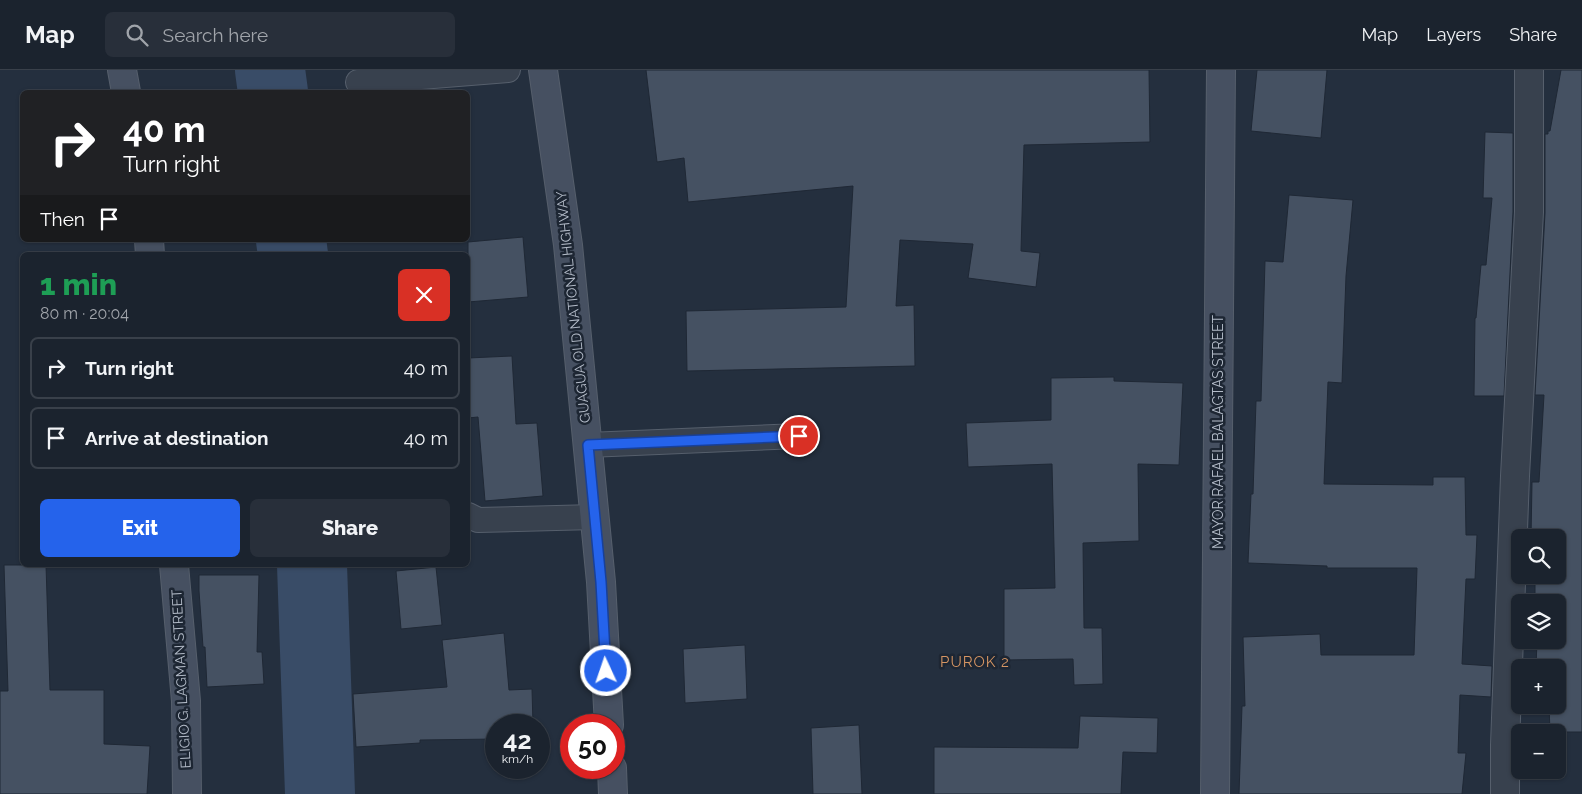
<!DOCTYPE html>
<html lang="en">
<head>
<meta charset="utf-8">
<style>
	:root { --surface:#1b232e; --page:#282f3a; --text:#f1f3f6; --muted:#a0a4aa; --line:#39404a; --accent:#2563eb }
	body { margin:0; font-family:Raleway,sans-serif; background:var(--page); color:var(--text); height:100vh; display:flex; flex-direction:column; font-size:19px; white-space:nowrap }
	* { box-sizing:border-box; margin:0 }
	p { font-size:16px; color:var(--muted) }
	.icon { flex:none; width:28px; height:28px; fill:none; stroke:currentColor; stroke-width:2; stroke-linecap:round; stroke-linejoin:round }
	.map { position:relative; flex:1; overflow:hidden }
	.panel { position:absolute; left:20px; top:182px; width:450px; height:315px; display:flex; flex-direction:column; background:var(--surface); border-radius:8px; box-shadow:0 1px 4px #0004,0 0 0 1px var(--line) }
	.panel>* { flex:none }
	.guide { position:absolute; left:20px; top:20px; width:450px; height:152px; border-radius:8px; box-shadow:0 1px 4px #0004,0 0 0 1px var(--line); background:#202124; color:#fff; overflow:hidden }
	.controls { position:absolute; left:1511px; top:459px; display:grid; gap:10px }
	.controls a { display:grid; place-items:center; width:55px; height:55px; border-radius:8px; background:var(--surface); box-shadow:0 1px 4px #0004,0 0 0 1px var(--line); font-size:25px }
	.speed { position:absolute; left:485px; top:644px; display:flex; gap:10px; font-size:25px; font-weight:700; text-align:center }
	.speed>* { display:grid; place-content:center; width:65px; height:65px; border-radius:50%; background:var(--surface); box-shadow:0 1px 4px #0004,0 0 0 1px var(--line); line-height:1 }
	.speed small { font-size:12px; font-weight:400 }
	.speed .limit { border:8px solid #d22; background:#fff; color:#111 }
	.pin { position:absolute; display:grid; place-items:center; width:42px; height:42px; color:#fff; margin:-21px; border:2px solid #fff; border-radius:50%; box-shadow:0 1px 5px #0007 }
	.me { position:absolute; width:55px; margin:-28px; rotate:357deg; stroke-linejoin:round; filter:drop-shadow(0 0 4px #0008) }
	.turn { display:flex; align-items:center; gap:18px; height:105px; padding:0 20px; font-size:22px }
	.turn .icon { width:65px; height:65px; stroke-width:2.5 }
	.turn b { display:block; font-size:35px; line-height:42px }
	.then { display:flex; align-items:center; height:48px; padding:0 20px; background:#0003; gap:10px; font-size:19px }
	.round { display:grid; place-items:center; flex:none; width:52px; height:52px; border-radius:8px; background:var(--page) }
	.head { display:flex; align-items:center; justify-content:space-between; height:85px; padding:0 20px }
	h1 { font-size:30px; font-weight:800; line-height:38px; color:#1e9e55 }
	.action { display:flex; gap:10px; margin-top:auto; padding:10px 20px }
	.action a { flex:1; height:58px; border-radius:8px; background:var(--accent); color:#fff; font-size:20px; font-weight:800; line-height:58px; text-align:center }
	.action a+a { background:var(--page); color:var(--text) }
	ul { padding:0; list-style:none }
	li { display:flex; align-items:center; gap:15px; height:62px; margin:0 10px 8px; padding:0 10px; border:2px solid var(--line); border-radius:8px }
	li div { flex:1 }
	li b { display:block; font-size:19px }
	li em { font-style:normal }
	header { display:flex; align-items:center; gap:30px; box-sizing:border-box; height:70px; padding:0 25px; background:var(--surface); border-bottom:1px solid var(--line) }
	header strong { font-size:24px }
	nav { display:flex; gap:28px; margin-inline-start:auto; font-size:18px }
	.search { width:350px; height:45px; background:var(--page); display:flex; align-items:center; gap:12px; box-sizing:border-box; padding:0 18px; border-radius:8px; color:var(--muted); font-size:19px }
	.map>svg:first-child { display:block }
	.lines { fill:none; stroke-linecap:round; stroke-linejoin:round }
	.river { stroke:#394c67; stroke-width:70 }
	.building { fill:#455162; stroke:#1f2835 }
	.lane-casing { stroke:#565f6c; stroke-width:26 }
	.street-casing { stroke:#565f6c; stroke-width:30 }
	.secondary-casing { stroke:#565f6c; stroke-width:30 }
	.lane { stroke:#38414e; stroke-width:24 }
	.street { stroke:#38414e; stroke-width:28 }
	.secondary { stroke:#465061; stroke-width:28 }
	.route-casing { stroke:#184099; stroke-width:12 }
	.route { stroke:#2563eb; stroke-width:9 }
	.labels { text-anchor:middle; stroke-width:5; stroke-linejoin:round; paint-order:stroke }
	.street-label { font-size:14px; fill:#b4bcc9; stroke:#1d2633 }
	.neighbourhood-label { font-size:15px; letter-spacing:1px; fill:#d59563; stroke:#1d2633 }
</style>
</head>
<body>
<header>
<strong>Map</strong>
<div class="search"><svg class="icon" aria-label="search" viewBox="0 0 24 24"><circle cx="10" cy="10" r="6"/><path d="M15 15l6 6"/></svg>Search here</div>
<nav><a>Map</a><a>Layers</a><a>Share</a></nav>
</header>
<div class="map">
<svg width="1582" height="724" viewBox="0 0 1582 724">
	<rect width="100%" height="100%" fill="#242f3e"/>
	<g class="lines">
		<!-- river -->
		<g class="river">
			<polyline points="270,0 273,22"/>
			<polyline points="291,170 293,185"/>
			<polyline points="312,495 320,724"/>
		</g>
	</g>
	<!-- building -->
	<g class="building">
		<polygon points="646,0 1149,0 1150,72 1024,75 1021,181 1040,183 1036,217 968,208 973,174 900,170 896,236 914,235 915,296 687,301 686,241 846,237 853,116 688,132 684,88 657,92"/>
		<polygon points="1257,0 1327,0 1321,68 1251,61"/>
		<polygon points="1561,0 1582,0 1582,662 1550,662 1549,635 1558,635 1558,598 1536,598 1537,570 1558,570 1558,532 1538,532 1538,527 1535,527 1535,505 1558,505 1558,468 1531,468 1532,412 1539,412 1544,325 1535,325 1545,143 1545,64 1548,64 1548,61 1550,61"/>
		<polygon points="1485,62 1513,63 1513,142 1504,326 1474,326 1475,248 1476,248 1481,195 1486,195 1492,128 1483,128"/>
		<polygon points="1289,125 1353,130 1346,206 1342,313 1328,312 1324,414 1433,415 1433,407 1465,407 1466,465 1477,465 1475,509 1466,509 1462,594 1492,596 1491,627 1460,625 1458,683 1466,683 1462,724 1239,724 1242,636 1245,636 1243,567 1320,564 1321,585 1414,585 1417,498 1327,498 1327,496 1248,493 1251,424 1253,424 1256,331 1261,331 1265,191 1283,192"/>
		<polygon points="523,167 528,227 468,232 468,172"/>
		<polygon points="512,286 516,354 537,353 543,426 485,431 478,347 468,348 468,316 469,316 468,288"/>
		<polygon points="1114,307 1114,311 1183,313 1179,395 1138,394 1139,471 1083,473 1084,558 1102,558 1103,614 1074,615 1073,589 1004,590 1004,519 1055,518 1052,394 968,397 966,353 1051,350 1051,308"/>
		<polygon points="4,495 46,495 50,620 104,620 104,674 150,676 147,724 0,724 0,621 8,621"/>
		<polygon points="436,497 442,555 401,559 396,501"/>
		<polygon points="199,505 259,505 257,582 262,582 264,614 207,617 205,577 203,577 199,521"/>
		<polygon points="504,563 509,620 532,619 533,655 496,655 496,669 420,670 420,673 356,677 353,624 447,617 442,570"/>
		<polygon points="745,575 747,629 685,633 683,579"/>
		<polygon points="1080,646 1158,648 1157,683 1123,682 1121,724 934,724 934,677 1078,678"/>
		<polygon points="859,655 862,724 813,724 811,658"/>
	</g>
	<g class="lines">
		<defs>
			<g id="lane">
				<polyline points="358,12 508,0"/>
				<polyline points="588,375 799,366"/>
				<polyline points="468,445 478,450 595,447"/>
			</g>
			<polyline id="street" points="1505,724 1505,675 1515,406 1529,142 1529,0"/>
			<g id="secondary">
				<polyline points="122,0 126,22"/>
				<polyline points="543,0 568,175 601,512 609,655"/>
				<polyline points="149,170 150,185"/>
				<polyline points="174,495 186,631 187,724"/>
				<polyline points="612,698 613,724"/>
				<polyline points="1215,724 1221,0"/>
			</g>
		</defs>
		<!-- lane casing -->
		<use href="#lane" class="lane-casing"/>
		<!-- street casing -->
		<use href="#street" class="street-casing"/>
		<!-- secondary casing -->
		<use href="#secondary" class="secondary-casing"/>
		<!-- lane -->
		<use href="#lane" class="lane"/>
		<!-- street -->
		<use href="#street" class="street"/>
		<!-- secondary -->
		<use href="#secondary" class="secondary"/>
	</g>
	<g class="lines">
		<defs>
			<polyline id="route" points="606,601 601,512 588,375 799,366"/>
		</defs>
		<!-- route casing -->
		<use href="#route" class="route-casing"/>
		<!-- route -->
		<use href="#route" class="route"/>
	</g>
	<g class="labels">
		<!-- street labels -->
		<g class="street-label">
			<text transform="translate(573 237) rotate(-96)" y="5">GUAGUA OLD NATIONAL HIGHWAY</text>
			<text transform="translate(1218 362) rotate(-90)" y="5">MAYOR RAFAEL BALAGTAS STREET</text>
			<text transform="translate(181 609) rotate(-93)" y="5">ELIGIO G. LAGMAN STREET</text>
		</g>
		<!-- neighbourhood labels -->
		<g class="neighbourhood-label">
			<text x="975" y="597">PUROK 2</text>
		</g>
	</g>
</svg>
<div class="controls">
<a><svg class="icon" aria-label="search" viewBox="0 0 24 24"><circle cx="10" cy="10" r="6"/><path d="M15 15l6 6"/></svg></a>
<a><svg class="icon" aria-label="layers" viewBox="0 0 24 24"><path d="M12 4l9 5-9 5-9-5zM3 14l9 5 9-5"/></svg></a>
<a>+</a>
<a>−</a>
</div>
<div class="speed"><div>42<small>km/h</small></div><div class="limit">50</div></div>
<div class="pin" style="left:799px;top:366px;background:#d93025"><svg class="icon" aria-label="arrive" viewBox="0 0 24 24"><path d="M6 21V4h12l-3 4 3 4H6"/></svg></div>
<svg class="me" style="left:606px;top:601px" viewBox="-20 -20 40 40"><circle r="17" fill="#2563eb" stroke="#fff" stroke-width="3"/><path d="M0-11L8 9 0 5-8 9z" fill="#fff"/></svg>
<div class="guide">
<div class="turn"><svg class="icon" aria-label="right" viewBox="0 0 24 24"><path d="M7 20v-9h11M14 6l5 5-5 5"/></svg><div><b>40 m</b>Turn right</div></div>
<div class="then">Then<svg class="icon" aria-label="arrive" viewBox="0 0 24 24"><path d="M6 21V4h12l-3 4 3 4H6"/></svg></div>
</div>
<section class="panel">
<div class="head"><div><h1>1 min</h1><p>80 m · 20:04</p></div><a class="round" style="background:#d93025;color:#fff"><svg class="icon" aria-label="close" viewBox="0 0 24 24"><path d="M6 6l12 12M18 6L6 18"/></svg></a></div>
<ul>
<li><svg class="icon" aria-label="right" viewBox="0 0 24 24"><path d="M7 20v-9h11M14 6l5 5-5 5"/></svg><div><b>Turn right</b></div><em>40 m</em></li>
<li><svg class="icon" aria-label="arrive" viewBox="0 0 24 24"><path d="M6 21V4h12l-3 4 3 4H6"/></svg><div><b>Arrive at destination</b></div><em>40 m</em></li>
</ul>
<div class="action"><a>Exit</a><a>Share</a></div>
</section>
</div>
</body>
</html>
